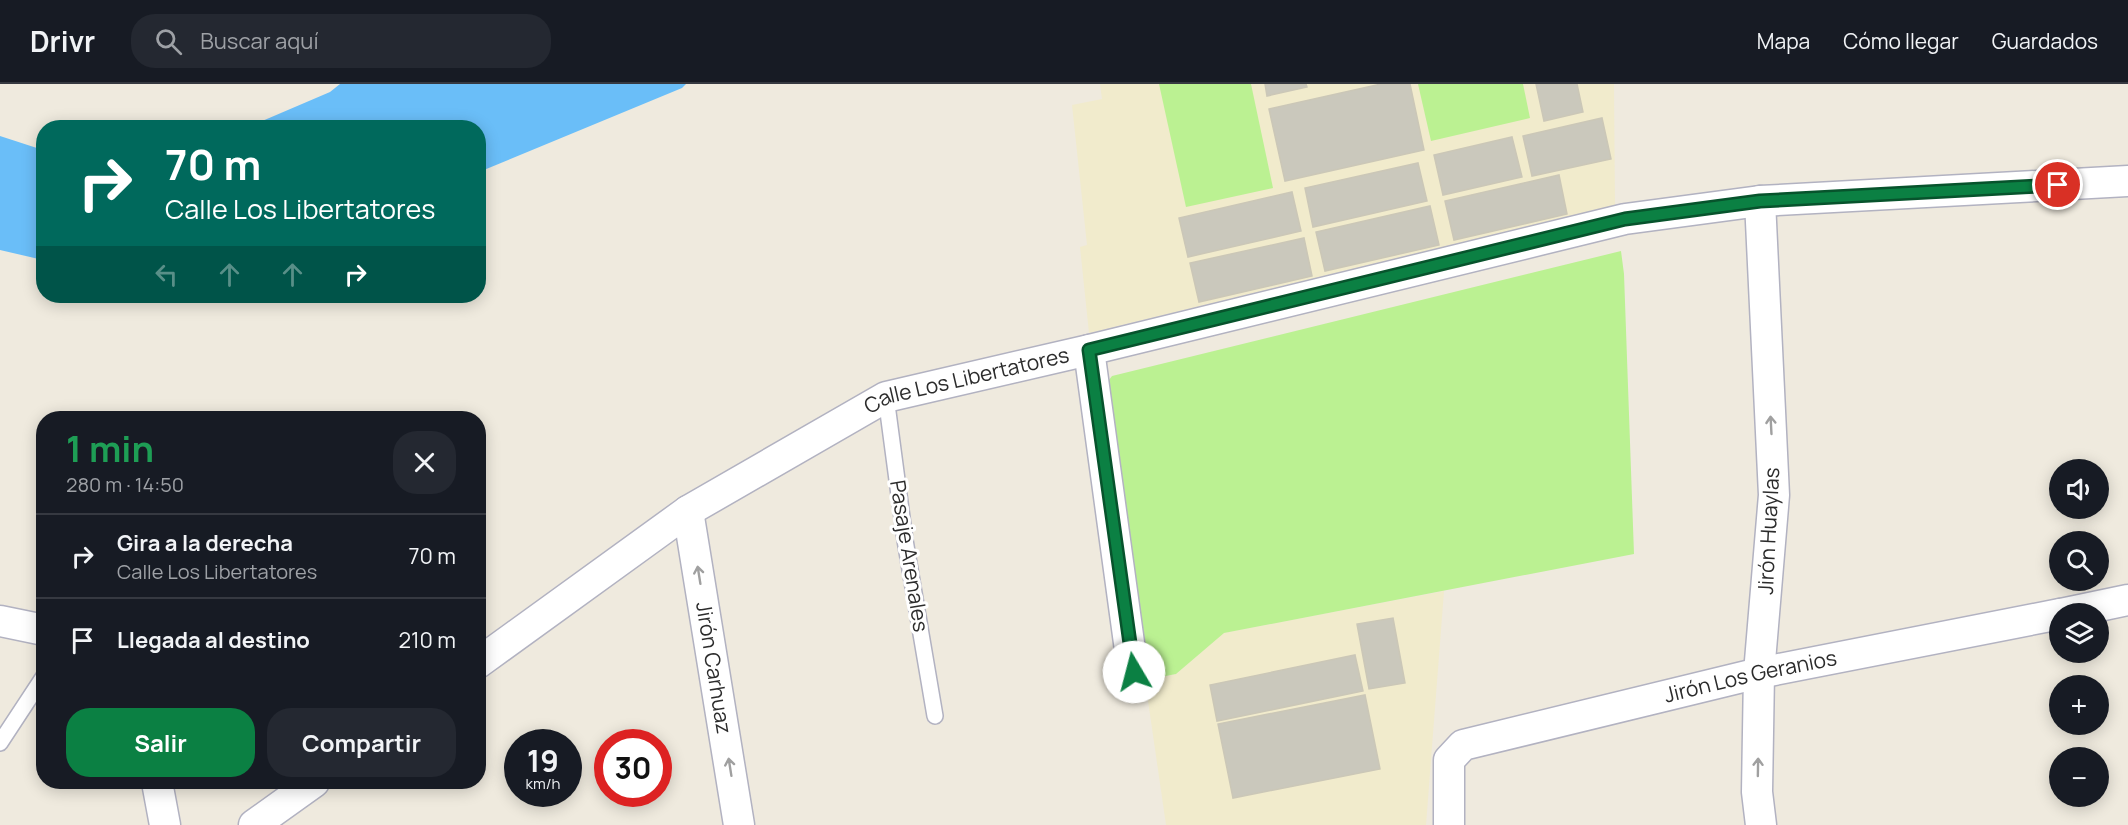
<!DOCTYPE html>
<html lang="es">
<head>
<meta charset="utf-8">
<style>
	:root { --surface:#171b24; --page:#242831; --text:#f1f3f6; --muted:#9ea1a6; --line:#363941; --accent:#0b8043 }
	body { margin:0; font-family:Manrope,sans-serif; background:var(--page); color:var(--text); height:100vh; display:flex; flex-direction:column; font-size:22px; white-space:nowrap }
	* { box-sizing:border-box; margin:0 }
	p { font-size:20px; color:var(--muted) }
	.icon { flex:none; width:33px; height:33px; fill:none; stroke:currentColor; stroke-width:2; stroke-linecap:round; stroke-linejoin:round }
	.map { position:relative; flex:1; overflow:hidden }
	.side { position:absolute; left:36px; top:327px; width:450px; height:378px; display:flex; flex-direction:column; background:var(--surface); border-radius:24px; box-shadow:0 3px 15px #0003 }
	.side>* { flex:none }
	.top-card { position:absolute; left:36px; top:36px; width:450px; height:183px; border-radius:24px; box-shadow:0 3px 15px #0003; background:#00695c; color:#fff; overflow:hidden }
	.buttons { position:absolute; left:2049px; top:375px; display:grid; gap:12px }
	.buttons a { display:grid; place-items:center; width:60px; height:60px; border-radius:50%; background:var(--surface); box-shadow:0 3px 15px #0003; font-size:30px }
	.speed { position:absolute; left:504px; top:645px; display:flex; gap:12px; font-size:30px; font-weight:700; text-align:center }
	.speed>* { display:grid; place-content:center; width:78px; height:78px; border-radius:50%; background:var(--surface); box-shadow:0 3px 15px #0003; line-height:1 }
	.speed small { font-size:15px; font-weight:400 }
	.speed .limit { border:9px solid #d22; background:#fff; color:#111 }
	.pin { position:absolute; display:grid; place-items:center; width:51px; height:51px; color:#fff; margin:-26px; border:3px solid #fff; border-radius:50%; box-shadow:0 2px 6px #0007 }
	.me { position:absolute; width:66px; margin:-33px; rotate:352deg; stroke-linejoin:round; filter:drop-shadow(0 0 4px #0008) }
	.turn { display:flex; align-items:center; gap:21px; height:126px; padding:0 30px; font-size:27px }
	.turn .icon { width:78px; height:78px; stroke-width:2.5 }
	.turn b { display:block; font-size:42px; line-height:51px }
	.lanes { display:flex; align-items:center; height:57px; padding:0 30px; background:#0003; justify-content:center; gap:30px; direction:ltr }
	.lanes .off { opacity:.35 }
	.round { display:grid; place-items:center; flex:none; width:63px; height:63px; border-radius:24px; background:var(--page) }
	.overview { display:flex; align-items:center; justify-content:space-between; height:102px; padding:0 30px }
	h1 { font-size:36px; font-weight:700; line-height:45px; color:#1e9e55 }
	.action { display:flex; gap:12px; margin-top:auto; padding:12px 30px }
	.action a { flex:1; height:69px; border-radius:24px; background:var(--accent); color:#fff; font-size:24px; font-weight:700; line-height:69px; text-align:center }
	.action a+a { background:var(--page); color:var(--text) }
	ul { padding:0; list-style:none }
	li { display:flex; align-items:center; gap:18px; height:84px; padding:0 30px; border-top:2px solid var(--line) }
	li div { flex:1 }
	li b { display:block; font-size:22px }
	li em { font-style:normal }
	header { display:flex; align-items:center; gap:36px; box-sizing:border-box; height:84px; padding:0 30px; background:var(--surface); border-bottom:2px solid var(--line) }
	header strong { font-size:28px }
	nav { display:flex; gap:33px; margin-inline-start:auto; font-size:21px }
	.search { width:420px; height:54px; background:var(--page); display:flex; align-items:center; gap:15px; box-sizing:border-box; padding:0 21px; border-radius:24px; color:var(--muted); font-size:22px }
	.map>svg:first-child { display:block }
	.education { fill:#f1ebcc }
	.pitch { fill:#bbf192 }
	.water { fill:#6abef8 }
	.building { fill:#cac8bc; stroke:#cbc7b7; stroke-width:1.5 }
	.lines { fill:none; stroke-linecap:round; stroke-linejoin:round }
	.lane-casing { stroke:#b2b2c1; stroke-width:18 }
	.street-casing { stroke:#b2b2c1; stroke-width:33 }
	.lane { stroke:#fff; stroke-width:15 }
	.street { stroke:#fff; stroke-width:30 }
	.oneway { stroke:#a0a0a0 }
	.route-casing { stroke:#07532c; stroke-width:15 }
	.route { stroke:#0b8043; stroke-width:10 }
	.labels { text-anchor:middle; stroke-width:6; stroke-linejoin:round; paint-order:stroke }
	.street-label { font-size:21px; fill:#2c2c2c; stroke:#fff }
</style>
</head>
<body>
<header>
<strong>Drivr</strong>
<div class="search"><svg class="icon" aria-label="search" viewBox="0 0 24 24"><circle cx="10" cy="10" r="6"/><path d="M15 15l6 6"/></svg>Buscar aquí</div>
<nav><a>Mapa</a><a>Cómo llegar</a><a>Guardados</a></nav>
</header>
<div class="map">
<svg width="2128" height="741" viewBox="0 0 2128 741">
	<rect width="100%" height="100%" fill="#efeade"/>
	<!-- education -->
	<g class="education">
		<polygon points="1100,0 1614,0 1615,122 1089,249 1080,163 1087,161 1072,21 1102,15"/>
		<polygon points="1444,507 1426,741 1166,741 1145,596 1176,590 1223,549"/>
	</g>
	<!-- pitch -->
	<g class="pitch">
		<polygon points="1159,0 1251,0 1273,104 1186,123"/>
		<polygon points="1418,0 1523,0 1530,34 1431,57"/>
		<polygon points="1621,167 1624,190 1634,470 1224,549 1176,590 1145,596 1102,305 1112,292"/>
	</g>
	<!-- water -->
	<g class="water">
		<polygon points="340,0 686,0 682,4 479,88 478,44 248,43 330,8"/>
		<polygon points="0,52 43,66 43,176 0,166"/>
	</g>
	<!-- building -->
	<g class="building">
		<polygon points="1265,0 1306,0 1307,3 1267,12"/>
		<polygon points="1381,0 1410,0 1424,66 1285,97 1269,25"/>
		<polygon points="1536,0 1577,0 1583,28 1544,37"/>
		<polygon points="1602,34 1611,75 1532,92 1523,52"/>
		<polygon points="1512,53 1522,93 1443,111 1434,71"/>
		<polygon points="1418,79 1427,117 1313,143 1305,104"/>
		<polygon points="1559,91 1567,130 1454,156 1445,117"/>
		<polygon points="1292,108 1301,147 1188,173 1179,134"/>
		<polygon points="1430,122 1439,161 1325,187 1316,148"/>
		<polygon points="1304,154 1312,192 1199,218 1190,179"/>
		<polygon points="1393,534 1405,599 1369,605 1357,540"/>
		<polygon points="1355,571 1363,607 1217,637 1210,601"/>
		<polygon points="1365,611 1380,685 1233,714 1218,640"/>
	</g>
	<g class="lines">
		<defs>
			<g id="lane">
				<polyline points="886,313 905,456 935,632"/>
				<polyline points="0,659 44,592"/>
			</g>
			<g id="street">
				<polyline points="1760,117 1774,411 1759,589 1757,708 1761,741"/>
				<polyline points="1089,266 1133,588"/>
				<path id="s1" d="M 688,427 L 739,741"/>
				<polyline points="2061,530 2128,516"/>
				<polyline points="0,537 44,546"/>
				<path id="s2" d="M 478,579 L 688,427 L 886,313 L 1089,266 L 1625,135 L 1760,117 L 2128,97"/>
				<polyline points="157,698 165,741"/>
				<polyline points="254,741 314,698"/>
				<path id="s3" d="M 1449,741 L 1449,676 L 1463,661 L 1759,589 L 2060,530"/>
			</g>
		</defs>
		<!-- lane casing -->
		<use href="#lane" class="lane-casing"/>
		<!-- street casing -->
		<use href="#street" class="street-casing"/>
		<!-- lane -->
		<use href="#lane" class="lane"/>
		<!-- street -->
		<use href="#street" class="street"/>
	</g>
	<!-- one-way arrows -->
	<defs><path id="oneway-shaft" d="M-6 0H5M1.5-3L5.5 0L1.5 3" fill="none" stroke-width="1.6" stroke-linecap="round" stroke-linejoin="round" transform="scale(1.5)"/></defs>
	<g class="oneway">
		<use href="#oneway-shaft" transform="translate(1771 341) rotate(-93)"/>
		<use href="#oneway-shaft" transform="translate(699 491) rotate(-99)"/>
		<use href="#oneway-shaft" transform="translate(730 683) rotate(-99)"/>
		<use href="#oneway-shaft" transform="translate(1758 683) rotate(-89)"/>
	</g>
	<g class="lines">
		<defs>
			<polyline id="route" points="1134,588 1089,266 1625,135 1760,117 2058,101"/>
		</defs>
		<!-- route casing -->
		<use href="#route" class="route-casing"/>
		<!-- route -->
		<use href="#route" class="route"/>
	</g>
	<g class="labels">
		<!-- street labels -->
		<g class="street-label">
			<text dy="7" stroke="none"><textPath href="#s2" startOffset="570">Calle Los Libertatores</textPath></text>
			<text transform="translate(1769 447) rotate(-87)" y="7">Jirón Huaylas</text>
			<text transform="translate(909 472) rotate(81)" y="7">Pasaje Arenales</text>
			<text dy="7" stroke="none"><textPath href="#s1" startOffset="159">Jirón Carhuaz</textPath></text>
			<text dy="7" stroke="none"><textPath href="#s3" startOffset="381">Jirón Los Geranios</textPath></text>
		</g>
	</g>
</svg>
<div class="buttons">
<a><svg class="icon" aria-label="sound" viewBox="0 0 24 24"><path d="M4 9h4l5-4v14l-5-4H4zM17 9q2 3 0 6"/></svg></a>
<a><svg class="icon" aria-label="search" viewBox="0 0 24 24"><circle cx="10" cy="10" r="6"/><path d="M15 15l6 6"/></svg></a>
<a><svg class="icon" aria-label="layers" viewBox="0 0 24 24"><path d="M12 4l9 5-9 5-9-5zM3 14l9 5 9-5"/></svg></a>
<a>+</a>
<a>−</a>
</div>
<div class="speed"><div>19<small>km/h</small></div><div class="limit">30</div></div>
<div class="pin" style="left:2058px;top:101px;background:#d93025"><svg class="icon" aria-label="arrive" viewBox="0 0 24 24"><path d="M6 21V4h12l-3 4 3 4H6"/></svg></div>
<svg class="me" style="left:1134px;top:588px" viewBox="-20 -20 40 40"><circle r="19" fill="#fff"/><path d="M0-13L10 11 0 6-10 11z" fill="#0b8043"/></svg>
<div class="top-card">
<div class="turn"><svg class="icon" aria-label="right" viewBox="0 0 24 24"><path d="M7 20v-9h11M14 6l5 5-5 5"/></svg><div><b>70 m</b>Calle Los Libertatores</div></div>
<div class="lanes"><svg class="icon off" aria-label="left" viewBox="0 0 24 24"><path d="M17 20v-9H6M10 6l-5 5 5 5"/></svg><svg class="icon off" aria-label="ahead" viewBox="0 0 24 24"><path d="M12 20V5M6 11l6-6 6 6"/></svg><svg class="icon off" aria-label="ahead" viewBox="0 0 24 24"><path d="M12 20V5M6 11l6-6 6 6"/></svg><svg class="icon" aria-label="right" viewBox="0 0 24 24"><path d="M7 20v-9h11M14 6l5 5-5 5"/></svg></div>
</div>
<section class="side">
<div class="overview"><div><h1>1 min</h1><p>280 m · 14:50</p></div><a class="round"><svg class="icon" aria-label="close" viewBox="0 0 24 24"><path d="M6 6l12 12M18 6L6 18"/></svg></a></div>
<ul>
<li><svg class="icon" aria-label="right" viewBox="0 0 24 24"><path d="M7 20v-9h11M14 6l5 5-5 5"/></svg><div><b>Gira a la derecha</b><p>Calle Los Libertatores</p></div><em>70 m</em></li>
<li><svg class="icon" aria-label="arrive" viewBox="0 0 24 24"><path d="M6 21V4h12l-3 4 3 4H6"/></svg><div><b>Llegada al destino</b></div><em>210 m</em></li>
</ul>
<div class="action"><a>Salir</a><a>Compartir</a></div>
</section>
</div>
</body>
</html>
